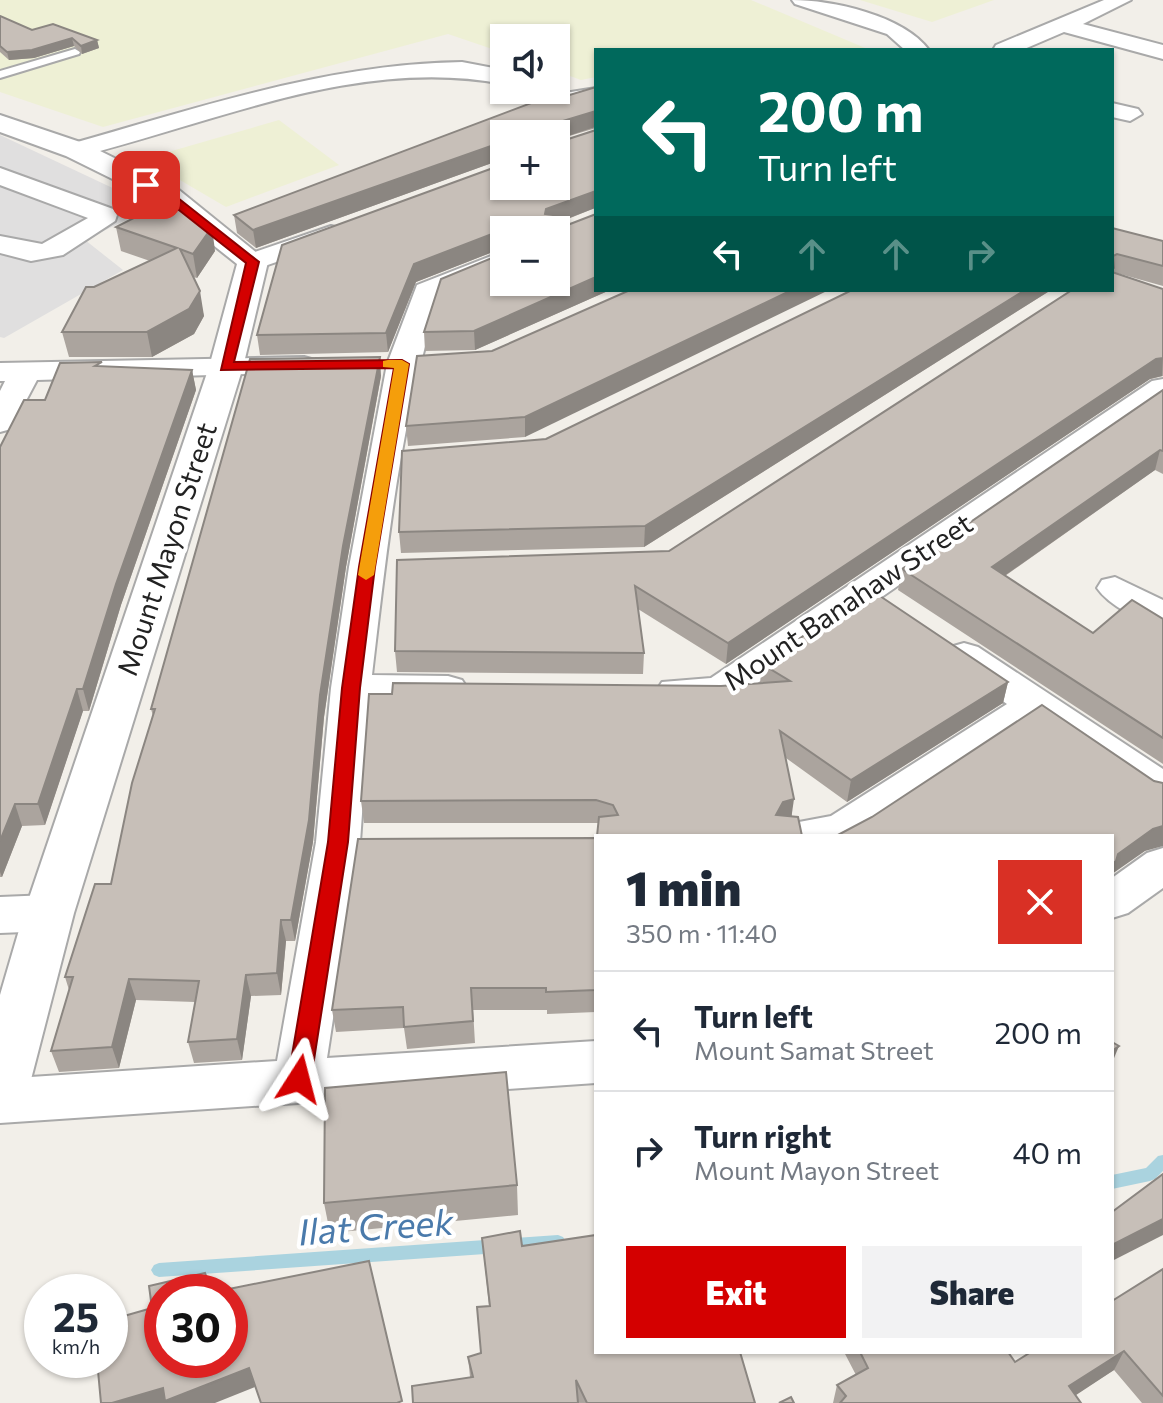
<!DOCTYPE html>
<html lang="en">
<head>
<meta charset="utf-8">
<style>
	:root { --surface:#fff; --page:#f2f2f3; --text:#1f2937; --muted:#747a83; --line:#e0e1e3; --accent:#d40000 }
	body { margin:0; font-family:Commissioner,sans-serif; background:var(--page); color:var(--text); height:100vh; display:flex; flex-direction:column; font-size:30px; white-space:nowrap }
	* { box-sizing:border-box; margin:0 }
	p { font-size:26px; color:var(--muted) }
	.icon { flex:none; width:44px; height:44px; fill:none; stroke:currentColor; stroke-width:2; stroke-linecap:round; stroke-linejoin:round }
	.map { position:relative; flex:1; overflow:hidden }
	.panel { position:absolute; left:594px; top:834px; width:520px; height:520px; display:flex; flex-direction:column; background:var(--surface); border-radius:0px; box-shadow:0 2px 6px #0004 }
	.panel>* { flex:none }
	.top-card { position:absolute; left:594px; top:48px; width:520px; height:244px; border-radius:0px; box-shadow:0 2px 6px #0004; background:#00695c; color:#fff; overflow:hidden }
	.fabs { position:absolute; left:490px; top:24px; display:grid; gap:16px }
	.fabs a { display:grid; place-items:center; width:80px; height:80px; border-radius:0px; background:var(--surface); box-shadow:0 2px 6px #0004; font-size:40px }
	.speed { position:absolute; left:24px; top:1274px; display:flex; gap:16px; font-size:40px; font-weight:700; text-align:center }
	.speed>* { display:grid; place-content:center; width:104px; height:104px; border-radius:50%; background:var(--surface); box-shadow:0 2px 6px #0004; line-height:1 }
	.speed small { font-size:20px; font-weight:400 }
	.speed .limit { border:12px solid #d22; background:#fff; color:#111 }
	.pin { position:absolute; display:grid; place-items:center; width:68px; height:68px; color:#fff; margin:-34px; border-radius:16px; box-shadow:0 4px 12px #0006 }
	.me { position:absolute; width:88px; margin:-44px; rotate:9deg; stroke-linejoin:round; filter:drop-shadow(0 0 6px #0008) }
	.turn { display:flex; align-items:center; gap:28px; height:168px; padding:0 32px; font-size:36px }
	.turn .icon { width:104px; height:104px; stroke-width:2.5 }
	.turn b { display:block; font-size:56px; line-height:68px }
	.lanes { display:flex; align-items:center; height:76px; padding:0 32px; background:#0003; justify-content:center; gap:40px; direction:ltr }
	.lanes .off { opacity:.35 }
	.round { display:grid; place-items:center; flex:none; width:84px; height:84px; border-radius:0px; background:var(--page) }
	.headline { display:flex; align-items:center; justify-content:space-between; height:136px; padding:0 32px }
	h1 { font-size:48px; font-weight:800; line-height:60px }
	.cta { display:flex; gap:16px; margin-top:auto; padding:16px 32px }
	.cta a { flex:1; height:92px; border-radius:0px; background:var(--accent); color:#fff; font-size:32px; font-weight:800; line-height:92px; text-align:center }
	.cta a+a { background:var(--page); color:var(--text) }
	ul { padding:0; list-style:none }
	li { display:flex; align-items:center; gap:24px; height:120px; padding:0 32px; border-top:2px solid var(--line) }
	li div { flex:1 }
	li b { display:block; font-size:30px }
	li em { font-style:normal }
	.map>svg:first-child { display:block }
	.residential { fill:#e0dfdf }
	.farmland { fill:#eef0d5 }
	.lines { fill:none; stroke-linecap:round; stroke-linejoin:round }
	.stream { fill:#aad3df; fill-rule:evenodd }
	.service-casing { stroke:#a9a9a9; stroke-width:4 }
	.minor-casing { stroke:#a9a9a9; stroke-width:4 }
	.tertiary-casing { stroke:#a9a9a9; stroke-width:4 }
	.service { fill:#fff; fill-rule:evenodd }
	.minor { fill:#fff; fill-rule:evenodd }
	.tertiary { fill:#fff; fill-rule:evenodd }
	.wall { fill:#aba49e }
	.shaded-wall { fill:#8b8681 }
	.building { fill:#c7bfb8; stroke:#8b8681; stroke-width:2 }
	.route { fill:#d40000; stroke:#8a0000; stroke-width:2 }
	.slow { fill:#f59e0b }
	.labels { text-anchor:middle; stroke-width:8; stroke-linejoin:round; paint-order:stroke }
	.street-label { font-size:28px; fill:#222; stroke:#fff }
	.near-water-label { font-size:36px; font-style:italic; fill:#4a7aab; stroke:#fff }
</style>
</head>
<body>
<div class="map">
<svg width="1163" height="1403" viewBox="0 0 1163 1403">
	<rect width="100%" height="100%" fill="#f2efe9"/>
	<!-- residential -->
	<polygon class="residential" points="0,135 153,207 85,240 123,270 4,338 0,337"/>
	<!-- farmland -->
	<g class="farmland">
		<polygon points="0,0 751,0 870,50 596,50 596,77 581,80 556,71 556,38 504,38 504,53 448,34 103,127 0,92"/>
		<polygon points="860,0 994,0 932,22"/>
		<polygon points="279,120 339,165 226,207 144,159"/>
	</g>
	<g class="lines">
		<!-- stream -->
		<g class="stream">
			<polygon points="1163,1155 1163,1171 1155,1179 1150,1181 1112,1189 1112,1175 1146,1168 1158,1156"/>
			<polygon points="558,1235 563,1237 566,1242 563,1247 558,1249 159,1277 154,1275 151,1270 154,1265 159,1263"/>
		</g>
		<defs>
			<polygon id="service" points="75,49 80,52 79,54 0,78 0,71"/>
			<g id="minor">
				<path d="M 792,0 C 832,0 903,15 929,50 L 905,50 L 887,34 L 795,4 Z"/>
				<polygon points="1104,0 1131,0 1083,24 1163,45 1163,59 1064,32 1022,50 993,50 996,45"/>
				<path d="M 462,62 L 504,70 L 504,84 C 358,56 215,123 76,157 L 64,150 L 67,145 C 197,108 326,64 462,62 Z"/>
				<path d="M 596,88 L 596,102 C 574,108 536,110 520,90 L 571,92 Z"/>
				<polygon points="1112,103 1138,109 1142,114 1130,121 1112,117"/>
				<polygon points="0,168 113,209 117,215 115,221 63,255 31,261 0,253 0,236 42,244 88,218 0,185"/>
				<polygon points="331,226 340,228 344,234 340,240 253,270 243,268 239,262 243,256"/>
				<path d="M 504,251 L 504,269 L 440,296 C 400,418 387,548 372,675 L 448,676 L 462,680 L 468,689 L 462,698 L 448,702 L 370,701 L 360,842 L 327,1058 L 596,1041 L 596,1083 L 0,1123 L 0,1079 L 277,1061 L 316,842 L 331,688 L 349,567 L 387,364 L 417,285 Z"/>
				<polygon points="304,357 315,360 319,366 315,372 37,380 11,429 0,432 0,391 5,381 0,381 0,363"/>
				<path d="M 1163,379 L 1163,402 L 733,700 C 711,706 684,706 662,700 L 656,691 L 662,682 L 711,678 L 1152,381 Z"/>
				<path d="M 1115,577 L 1163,600 L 1163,628 C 1142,622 1109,606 1097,588 L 1102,580 Z"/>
				<polygon points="964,643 978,647 1163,769 1163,804 1148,800 1035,723 866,836 776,836 783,825 831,816 1007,704 950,665 945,656 950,647"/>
				<polygon points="1163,848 1163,888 1128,913 1112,918 1112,878 1147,853"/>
				<polygon points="49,895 65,901 72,913 65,925 49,931 0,933 0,897"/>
			</g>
			<polygon id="tertiary" points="0,115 86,144 179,190 268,262 243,367 74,913 28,1091 20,1108 0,1115 0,995 24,913 209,367 237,264 159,202 66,156 0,132"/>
		</defs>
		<!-- service casing -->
		<use href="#service" class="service-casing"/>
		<!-- minor casing -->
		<use href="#minor" class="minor-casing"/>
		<!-- tertiary casing -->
		<use href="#tertiary" class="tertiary-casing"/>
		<!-- service -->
		<use href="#service" class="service"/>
		<!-- minor -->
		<use href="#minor" class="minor"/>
		<!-- tertiary -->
		<use href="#tertiary" class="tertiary"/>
	</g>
	<!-- wall -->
	<g class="wall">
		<polygon points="0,16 32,30 97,40 99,48 82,54 74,46 34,58 9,60 0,52"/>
		<polygon points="596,87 596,128 556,140 556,134 504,134 504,160 503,159 256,248 237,233 234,215 563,97"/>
		<polygon points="596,130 596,209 595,208 553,225 553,226 557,229 596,214 596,290 610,290 475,350 425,351 424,332 441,279 504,253 504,282 556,282 556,230 504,230 504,249 503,248 416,282 388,352 260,355 257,335 282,245 504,164 504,186 556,186 556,143"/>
		<polygon points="116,227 215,251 197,278 193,277 204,316 194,334 152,357 69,357 62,332 94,287 150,261 121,251"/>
		<polygon points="1112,228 1163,241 1163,286 1113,272 1163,289 1163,376 1150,379 726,664 638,609 644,653 643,674 397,672 395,651 669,551 1112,290"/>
		<polygon points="630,290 525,437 408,446 406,426 492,351"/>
		<polygon points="852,290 1051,290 644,547 401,553 399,532 546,439"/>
		<polygon points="103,366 192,370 196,390 121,605 89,711 83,711 45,825 22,826 2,877 0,877 0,447 45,400"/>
		<polygon points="381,376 346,567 324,717 313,842 295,941 286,941 281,995 251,996 242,1060 194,1063 188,1042 195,1002 136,1000 119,1068 59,1072 51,1051 69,990 65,977 111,884 153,716 151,709"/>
		<polygon points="1163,390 1163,474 1155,470 1005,576 1093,633 1163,619 1163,764 898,590 902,569"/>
		<polygon points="762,664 1008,682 1003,703 847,802 786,758 792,817 598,823 364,823 361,801 721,686 760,683"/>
		<polygon points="596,838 596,1012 547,1014 547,1010 473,1010 475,1043 407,1049 404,1028 336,1032 332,1010"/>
		<polygon points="517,1185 518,1215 330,1233 324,1203"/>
		<polygon points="482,1238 522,1246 755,1403 413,1403 470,1377 468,1357 481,1353 489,1306"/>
		<polygon points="1163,1269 1163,1403 1142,1403 1114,1370 1075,1395 1081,1403 833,1403 837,1385 856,1375 844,1352 1008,1352 1015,1362"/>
	</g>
	<!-- shaded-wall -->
	<g class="shaded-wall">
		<polygon points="72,38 74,46 34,58 9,60 7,52"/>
		<polygon points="97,40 99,48 82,54 81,46"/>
		<polygon points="595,110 595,127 556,140 556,134 553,134 553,124"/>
		<polygon points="502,142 503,159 256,248 253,230"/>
		<polygon points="595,190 595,208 546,227 546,209"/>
		<polygon points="212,227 215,251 197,278 193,254"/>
		<polygon points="502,230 503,248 416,282 388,352 386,333 414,264"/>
		<polygon points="596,277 596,290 610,290 475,350 474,331"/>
		<polygon points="792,290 829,290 525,437 525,417"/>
		<polygon points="1025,290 1051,290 644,547 645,526"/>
		<polygon points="200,291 204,316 194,334 152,357 147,332"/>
		<polygon points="380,357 381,376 346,567 324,717 313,842 295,941 291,920 320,695 343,546"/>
		<polygon points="1163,358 1162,376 1150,379 726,664 728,643 1156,359"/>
		<polygon points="192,370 196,390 121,605 89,711 83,689 116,584"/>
		<polygon points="1160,450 1155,470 987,588 992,567"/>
		<polygon points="1008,682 1003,703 847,802 851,780"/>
		<polygon points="77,689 83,711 45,825 38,804"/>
		<polygon points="794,799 791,820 776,815 783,802"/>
		<polygon points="15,804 22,826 2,877 0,872 0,841"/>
		<polygon points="1163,826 1163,846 1145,851 1112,874 1112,864 1118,854 1153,829"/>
		<polygon points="281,920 286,941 281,995 277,973"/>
		<polygon points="246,975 251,996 242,1060 237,1039"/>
		<polygon points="129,979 136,1000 119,1068 112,1047"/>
		<polygon points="1119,1046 1112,1063 1112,1051"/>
		<polygon points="1163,1219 1163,1235 1112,1261 1112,1245"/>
		<polygon points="1124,1351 1114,1370 1064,1403 1069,1386"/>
		<polygon points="249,1368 255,1387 215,1403 112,1403 163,1388"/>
	</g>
	<!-- building -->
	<g class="building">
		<polygon points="0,16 32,30 53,24 97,40 81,46 72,38 32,50 7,52 0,46"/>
		<polygon points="596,87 596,111 553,124 553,134 504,134 504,143 502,142 253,230 234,215 555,94 563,97"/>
		<polygon points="596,130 596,191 546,209 545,214 553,215 553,226 557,229 596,214 596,277 474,331 424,332 441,279 504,253 504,282 556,282 556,230 504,230 504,231 502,230 414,264 386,333 257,335 282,245 504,164 504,186 556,186 556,143"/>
		<polygon points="161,204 198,216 212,227 193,254 180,249 200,291 189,309 147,332 62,332 86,287 94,287 177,248 116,227"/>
		<polygon points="1112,228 1163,241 1163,266 1117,254 1113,256 1114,268 1112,269"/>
		<polygon points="1112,272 1163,289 1163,358 1156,359 728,643 635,586 644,653 395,651 397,560 669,551 1072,290 1112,290"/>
		<polygon points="630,290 792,290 525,417 406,426 417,356 492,351"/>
		<polygon points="852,290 1025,290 645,526 399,532 402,451 546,439"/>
		<polygon points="380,357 343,546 320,695 309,820 291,920 281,920 277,973 246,975 237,1039 188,1042 199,981 129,979 112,1047 51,1051 73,977 65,977 95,884 111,884 132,783 155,709 151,709 250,359"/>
		<polygon points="102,362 95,366 192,370 116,584 83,689 77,689 38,804 15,804 0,841 0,447 24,400 45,400 60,363"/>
		<polygon points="1163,390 1163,451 1160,450 992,567 1093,633 1132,600 1163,619 1163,738 902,569"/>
		<polygon points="871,590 1008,682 851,780 780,731 794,799 783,802 776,815 798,817 802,836 597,836 599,817 618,815 613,805 596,800 361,801 369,694 392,694 393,683 721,686 790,681 762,664"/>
		<polygon points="1042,705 1154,781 1163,783 1163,826 1153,829 1118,854 1116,861 1112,864 1112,836 836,836 872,817"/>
		<polygon points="596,838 596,990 546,992 546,988 471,988 473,1021 404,1027 403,1007 332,1010 358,839"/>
		<polygon points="1112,1042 1119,1046 1112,1051"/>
		<polygon points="506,1072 517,1185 324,1203 325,1088"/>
		<polygon points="1163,1174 1163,1219 1112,1245 1112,1212"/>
		<polygon points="520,1231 522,1246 596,1235 596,1352 740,1352 755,1403 587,1403 576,1380 578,1403 413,1403 412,1386 473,1377 468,1357 481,1353 477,1307 490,1306 482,1238"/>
		<polygon points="369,1261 402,1401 397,1403 261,1403 249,1368 165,1401 163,1388 112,1403 101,1403 97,1360 110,1360 110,1320 152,1308 149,1286 205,1273 212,1292 162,1292 162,1360 230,1360 230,1292 214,1292"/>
		<polygon points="1163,1269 1163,1396 1124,1351 1069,1386 1081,1403 840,1403 846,1396 837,1385 868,1368 860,1352 1008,1352 1015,1362 1031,1352 1112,1352 1112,1301"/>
		<polygon points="791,1397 794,1403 779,1403"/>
	</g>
	<!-- route -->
	<polygon class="route" points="146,181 173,194 259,262 234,362 402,360 409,364 375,567 360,688 348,842 311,1079 307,1086 299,1089 291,1086 288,1079 328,842 342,688 359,567 394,368 221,370 246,263 165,199 142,187"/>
	<!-- slow -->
	<polygon class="slow" points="388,360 402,360 409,364 374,575 366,580 358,575 394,368 383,367 383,361"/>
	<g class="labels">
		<!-- street labels -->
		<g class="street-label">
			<text transform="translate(167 549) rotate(-72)" y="10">Mount Mayon Street</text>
			<text transform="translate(848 602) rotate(-34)" y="10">Mount Banahaw Street</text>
		</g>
		<!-- near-water labels -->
		<g class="near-water-label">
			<text transform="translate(376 1227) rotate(-4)" y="13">Ilat Creek</text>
		</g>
	</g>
</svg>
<div class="fabs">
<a><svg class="icon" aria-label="sound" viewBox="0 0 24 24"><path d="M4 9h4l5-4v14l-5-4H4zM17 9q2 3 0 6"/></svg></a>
<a>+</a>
<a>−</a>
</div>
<div class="speed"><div>25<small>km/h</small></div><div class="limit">30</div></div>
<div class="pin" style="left:146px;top:185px;background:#d93025"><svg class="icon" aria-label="arrive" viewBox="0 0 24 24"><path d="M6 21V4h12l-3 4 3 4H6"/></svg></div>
<svg class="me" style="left:299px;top:1079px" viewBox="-20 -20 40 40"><path d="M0-17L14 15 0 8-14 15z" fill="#d40000" stroke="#fff" stroke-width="4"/></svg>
<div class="top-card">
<div class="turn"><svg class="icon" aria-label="left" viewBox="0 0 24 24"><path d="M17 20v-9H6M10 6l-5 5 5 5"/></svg><div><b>200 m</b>Turn left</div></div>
<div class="lanes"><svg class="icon" aria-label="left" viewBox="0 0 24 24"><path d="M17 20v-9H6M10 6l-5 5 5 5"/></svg><svg class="icon off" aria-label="ahead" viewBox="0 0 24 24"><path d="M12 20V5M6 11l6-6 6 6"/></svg><svg class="icon off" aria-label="ahead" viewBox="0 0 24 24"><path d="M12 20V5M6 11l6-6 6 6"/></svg><svg class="icon off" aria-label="right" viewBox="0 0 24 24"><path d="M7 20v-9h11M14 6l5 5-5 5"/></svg></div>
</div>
<section class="panel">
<div class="headline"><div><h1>1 min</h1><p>350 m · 11:40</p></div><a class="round" style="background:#d93025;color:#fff"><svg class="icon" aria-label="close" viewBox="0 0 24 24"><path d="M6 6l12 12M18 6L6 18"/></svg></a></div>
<ul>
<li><svg class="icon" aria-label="left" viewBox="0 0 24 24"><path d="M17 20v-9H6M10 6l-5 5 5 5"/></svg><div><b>Turn left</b><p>Mount Samat Street</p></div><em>200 m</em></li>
<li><svg class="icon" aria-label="right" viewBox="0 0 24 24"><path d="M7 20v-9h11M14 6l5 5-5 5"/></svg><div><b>Turn right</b><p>Mount Mayon Street</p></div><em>40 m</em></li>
</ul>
<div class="cta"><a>Exit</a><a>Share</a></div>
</section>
</div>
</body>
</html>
